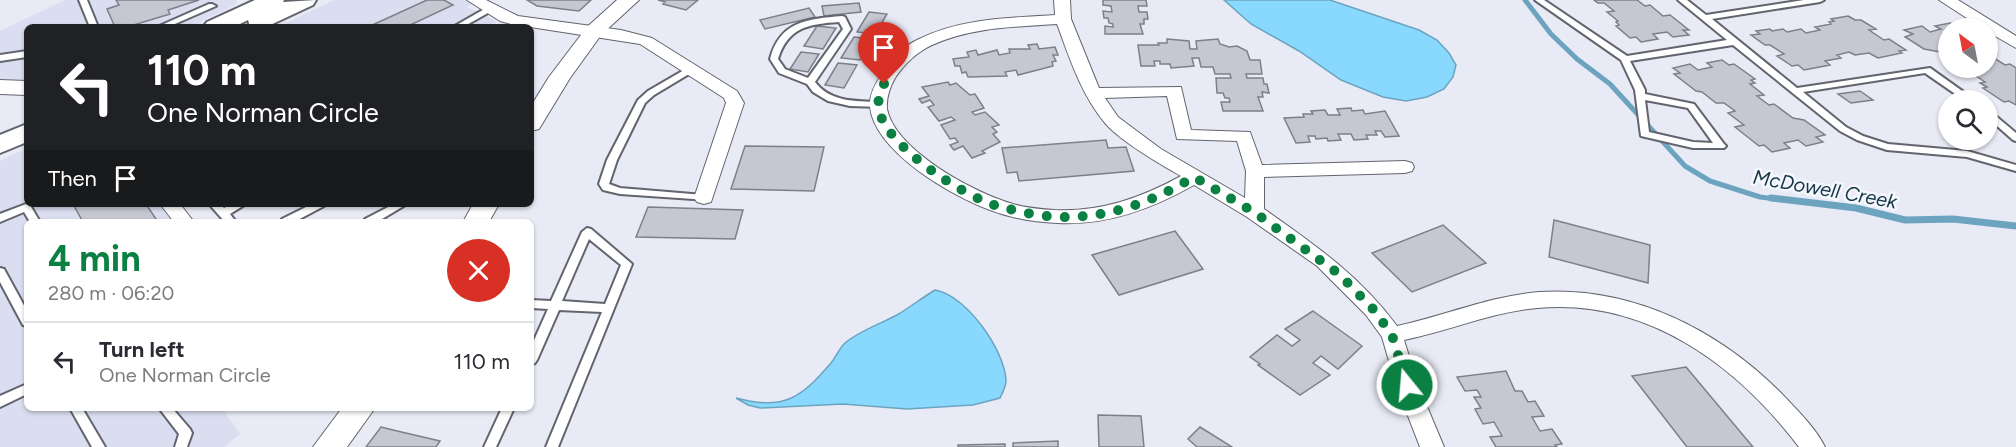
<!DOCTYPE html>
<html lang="en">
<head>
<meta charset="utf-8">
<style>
	:root { --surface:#fff; --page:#f2f2f3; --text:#2b2b33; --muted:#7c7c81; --line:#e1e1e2; --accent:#0b8043 }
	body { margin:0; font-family:Figtree,sans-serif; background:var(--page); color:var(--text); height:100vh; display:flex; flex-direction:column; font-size:22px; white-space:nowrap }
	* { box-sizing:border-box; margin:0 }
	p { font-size:20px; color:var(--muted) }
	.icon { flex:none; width:33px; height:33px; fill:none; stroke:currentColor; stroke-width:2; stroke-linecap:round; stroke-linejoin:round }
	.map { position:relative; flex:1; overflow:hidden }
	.panel { position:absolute; left:24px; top:219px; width:510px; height:192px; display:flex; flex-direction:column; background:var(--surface); border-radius:9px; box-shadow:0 2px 4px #0004 }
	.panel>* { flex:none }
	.guide { position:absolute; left:24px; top:24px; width:510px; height:183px; border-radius:9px; box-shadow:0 2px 4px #0004; background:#202124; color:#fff; overflow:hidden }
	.needle { width:39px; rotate:328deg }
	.controls { position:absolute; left:1938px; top:18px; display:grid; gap:12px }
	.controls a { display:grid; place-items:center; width:60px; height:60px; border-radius:50%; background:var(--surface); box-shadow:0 2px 4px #0004; font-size:30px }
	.pin { position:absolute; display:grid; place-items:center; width:51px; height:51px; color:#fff; margin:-62px -26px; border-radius:50% 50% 50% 0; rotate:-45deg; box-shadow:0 0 6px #0007 }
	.pin .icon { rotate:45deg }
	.me { position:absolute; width:66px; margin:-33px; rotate:343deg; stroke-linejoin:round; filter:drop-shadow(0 0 4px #0008) }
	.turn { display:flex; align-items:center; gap:21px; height:126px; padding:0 24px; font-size:27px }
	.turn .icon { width:78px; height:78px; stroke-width:2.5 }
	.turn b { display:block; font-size:42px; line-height:51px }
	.then { display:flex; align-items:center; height:57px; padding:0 24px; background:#0003; gap:12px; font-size:22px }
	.round { display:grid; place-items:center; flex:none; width:63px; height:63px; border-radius:32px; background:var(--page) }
	.overview { display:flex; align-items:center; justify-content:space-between; height:102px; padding:0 24px }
	h1 { font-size:36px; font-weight:700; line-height:45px; color:var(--accent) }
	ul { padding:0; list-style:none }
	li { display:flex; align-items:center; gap:18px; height:78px; padding:0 24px; border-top:2px solid var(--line) }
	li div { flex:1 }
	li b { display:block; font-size:22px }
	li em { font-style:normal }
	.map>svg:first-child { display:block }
	.built { fill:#dadef0 }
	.water { fill:#89d8fd; stroke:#6ca4bf; stroke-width:1.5 }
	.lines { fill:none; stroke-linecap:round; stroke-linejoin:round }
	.stream-far1 { stroke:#6ca4bf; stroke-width:5 }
	.stream { stroke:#6ca4bf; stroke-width:7 }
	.building { fill:#c5c8d2; stroke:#7d7f89; stroke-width:1.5 }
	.service-casing { stroke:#62646e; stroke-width:4 }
	.minor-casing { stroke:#62646e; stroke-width:2 }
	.tertiary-casing { stroke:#62646e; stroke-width:2 }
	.secondary-casing { stroke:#62646e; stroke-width:4 }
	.service { fill:#fff; fill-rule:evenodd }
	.minor { fill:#fff; fill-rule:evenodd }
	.tertiary { fill:#fff; fill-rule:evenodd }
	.secondary { fill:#fff; fill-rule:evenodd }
	.route { stroke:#0b8043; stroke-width:10; stroke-dasharray:0 18 }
	.labels { text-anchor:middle; stroke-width:5; stroke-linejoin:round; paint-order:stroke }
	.water-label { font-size:20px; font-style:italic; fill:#153948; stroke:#f6f7fe }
</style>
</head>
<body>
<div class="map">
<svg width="2016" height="447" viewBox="0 0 2016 447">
	<rect width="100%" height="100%" fill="#e8eaf5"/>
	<!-- built -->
	<g class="built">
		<polygon points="65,0 237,0 235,5 189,27 27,27 27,80 0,79 0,31"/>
		<polygon points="334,0 480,0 467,7 496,21 486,27 278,27"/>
		<polygon points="27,148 27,204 158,204 173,222 27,222 27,408 222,408 240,434 224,447 0,447 0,161"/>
	</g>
	<!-- water -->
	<g class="water">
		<polygon points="1224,0 1330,0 1419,30 1437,40 1449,53 1456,65 1453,77 1444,89 1427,97 1406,101 1383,97 1341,80 1299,51 1251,24"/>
		<path d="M 935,290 C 966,295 1005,350 1006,381 C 1006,386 1003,392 1000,398 L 973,405 L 907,409 L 843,404 L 760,408 L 748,405 L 736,398 C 784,411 801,398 831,363 C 836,357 839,349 844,344 C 855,333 882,323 897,315 C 910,307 922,298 935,290 Z"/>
	</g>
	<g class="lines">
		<!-- stream-far1 -->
		<polyline class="stream-far1" points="1525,0 1551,34 1577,59 1610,84 1685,166 1710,181 1760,197 1785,200"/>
		<!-- stream -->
		<polyline class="stream" points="1771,198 1856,208 1905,220 1953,219 2016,226"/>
	</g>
	<!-- building -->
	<g class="building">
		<polygon points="116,0 199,0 168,10 170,14 127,27 115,27 107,9 119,5"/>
		<polygon points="427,0 444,0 453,5 406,27 368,27"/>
		<polygon points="527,0 591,0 579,11 537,6"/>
		<polygon points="658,0 698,0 686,10 663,4 665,2"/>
		<polygon points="1103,0 1146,0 1147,6 1138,6 1139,12 1147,12 1148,19 1144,19 1144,24 1140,24 1143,34 1105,34 1105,26 1113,27 1113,24 1109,23 1108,18 1104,18 1103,11 1112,12 1111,6 1103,5"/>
		<polygon points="1594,0 1637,0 1645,6 1650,5 1663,16 1670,15 1689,30 1683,30 1689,35 1673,37 1667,32 1653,34 1658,39 1641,42 1636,37 1630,38 1616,26 1619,25 1616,22 1618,21 1607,12 1614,11 1604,3 1598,3"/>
		<polygon points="859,3 861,12 824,16 822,6"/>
		<polygon points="809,8 815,17 765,29 760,20"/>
		<polygon points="869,12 887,14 875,34 857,32"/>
		<polygon points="1848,16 1855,20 1861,20 1876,29 1869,30 1884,40 1889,39 1906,50 1899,51 1902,53 1878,58 1869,53 1855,55 1849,52 1837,55 1841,58 1825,61 1830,65 1804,70 1798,65 1792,66 1777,56 1784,54 1770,45 1765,45 1751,35 1760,34 1756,31 1770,29 1772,31 1783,29 1787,32 1801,29 1806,33 1820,30 1815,27 1831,24 1829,22 1834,21 1831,19"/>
		<polygon points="1950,23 1964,28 1948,28 1948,57 1940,52 1924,49 1905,37 1913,34 1904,30 1922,26 1930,32 1941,29 1935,26"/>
		<polygon points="817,26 836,28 823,49 804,46"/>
		<polygon points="854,37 872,39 860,60 841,58"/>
		<polygon points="1167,39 1189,41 1190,49 1197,49 1196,41 1218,39 1220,44 1229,47 1237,46 1247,51 1250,60 1260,60 1262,74 1246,74 1247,78 1263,78 1264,84 1267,84 1269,93 1262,92 1263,97 1258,97 1263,111 1223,111 1221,102 1230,102 1229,98 1225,98 1223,93 1217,93 1216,78 1231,78 1230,74 1215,74 1213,67 1201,67 1199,58 1192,58 1194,66 1171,68 1170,64 1160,64 1160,61 1154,61 1155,66 1141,66 1138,45 1159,45 1158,43 1167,43"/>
		<polygon points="1037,44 1039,49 1055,47 1058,55 1053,55 1056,61 1052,62 1053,66 1018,75 1016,70 1005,72 1007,76 968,77 966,72 962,73 960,66 955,66 953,59 969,57 967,52 976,50 978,55 997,50 999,55 1010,53 1009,49 1030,49 1028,45"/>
		<polygon points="1988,49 1996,54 1989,55 2005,65 2010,64 2016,68 2016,105 2009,101 2004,102 1983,88 1987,87 1980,83 1985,82 1967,70 1972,69 1970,68 1988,68"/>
		<polygon points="801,52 819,54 808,72 790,69"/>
		<polygon points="1722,60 1729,65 1734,64 1755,79 1751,80 1755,83 1750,84 1764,95 1757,96 1769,105 1774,104 1793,118 1804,120 1825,135 1816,137 1823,142 1806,146 1798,140 1784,143 1790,148 1772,152 1764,145 1759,146 1735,127 1744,125 1728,113 1735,111 1724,103 1716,103 1702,92 1696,91 1674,74 1680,73 1673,68 1690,64 1698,70 1712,67 1707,63"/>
		<polygon points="838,63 857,65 844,88 825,85"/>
		<polygon points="948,82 950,85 956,83 970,95 975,94 984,108 972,112 975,115 985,112 999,125 992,127 997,132 993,134 1000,142 982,151 985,153 972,158 963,146 954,150 950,145 958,142 955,138 950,139 941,125 955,120 951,117 939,121 928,107 934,105 930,100 922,103 919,99 929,96 922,87"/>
		<polygon points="1860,91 1873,100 1851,103 1838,94"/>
		<polygon points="1351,108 1352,111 1363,110 1365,114 1385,111 1399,136 1385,137 1381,131 1375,131 1377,135 1366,135 1368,139 1354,140 1351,134 1338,134 1341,140 1328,141 1327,138 1316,139 1315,136 1308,136 1310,142 1296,143 1284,118 1304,117 1303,114 1313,114 1311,111 1325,110 1328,115 1340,115 1337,109"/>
		<polygon points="1106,140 1108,148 1126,147 1134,171 1019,181 1017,172 1007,173 1002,148"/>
		<polygon points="745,146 824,147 814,191 731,189"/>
		<polygon points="73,204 146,204 158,222 83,222"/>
		<polygon points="648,207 743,210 735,239 636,237"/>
		<polygon points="1554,220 1650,245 1648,283 1549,257"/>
		<polygon points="1443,225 1486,263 1412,292 1372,253"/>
		<polygon points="1175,231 1203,269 1119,295 1092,255"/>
		<polygon points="1313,311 1362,346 1338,369 1321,356 1313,363 1330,375 1300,395 1258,365 1260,364 1250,357 1277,335 1292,346 1300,340 1285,329"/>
		<polygon points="1686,367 1753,447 1687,447 1632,376"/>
		<polygon points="1506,371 1515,391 1522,391 1528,402 1535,401 1544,416 1532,417 1540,431 1552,429 1562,444 1555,445 1557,447 1496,447 1490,437 1502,436 1494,422 1483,424 1475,409 1481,408 1474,397 1481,397 1477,390 1465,391 1457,377"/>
		<polygon points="1098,415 1141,416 1144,447 1099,447"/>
		<polygon points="381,427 393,430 440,441 436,447 366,447"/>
		<polygon points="1200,427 1232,447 1197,447 1188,439"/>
		<polygon points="1058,441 1058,447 1013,447 1013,443"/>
		<polygon points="1005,444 1005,447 958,447 958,445"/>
	</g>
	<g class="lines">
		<defs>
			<g id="service">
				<polygon points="79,0 87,0 98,27 90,27"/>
				<path d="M 1535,0 L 1544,0 L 1627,56 L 1727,40 L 1678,0 L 1687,0 L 1706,15 L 1804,0 L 1824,0 L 1820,2 L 1712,19 L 1797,88 L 1930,68 L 1972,98 L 1973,100 L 1964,100 L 1925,73 L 1803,92 L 1846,127 L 1863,136 L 1888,144 L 1967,151 L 2016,165 L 2016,171 L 1967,157 L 1887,150 L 1857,140 L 1840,131 L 1733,45 L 1630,61 L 1645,90 L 1645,94 L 1694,104 L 1724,144 L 1726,146 L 1724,148 L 1693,148 L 1641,136 L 1635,90 L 1621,60 ZM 1645,100 L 1688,108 L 1713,143 L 1693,142 L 1649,132 Z"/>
				<polygon points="209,4 212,4 216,6 168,27 157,27"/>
				<polygon points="488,7 494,7 495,9 463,27 453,27"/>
				<path d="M 842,16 L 845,17 L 851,29 L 815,82 C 830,102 855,101 878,102 L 881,103 L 883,105 L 881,107 L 850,106 L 828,101 L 813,92 L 807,84 L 779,73 L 770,59 C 780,21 807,19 842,16 ZM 839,22 L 843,29 L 808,78 L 785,69 L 778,59 C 788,27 809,24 839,22 Z"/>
				<polygon points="27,51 27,57 0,61 0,55"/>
				<polygon points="691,66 695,69 694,71 654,95 645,103 617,160 609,184 620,188 704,195 709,198 708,200 620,194 603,190 599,184 607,160 638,100 648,91"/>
				<polygon points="1988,111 1991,112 2016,133 2016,141 2013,140 1988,118"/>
				<polygon points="26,204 30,205 40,222 30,222 24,212 0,222 0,214"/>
				<polygon points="209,204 220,204 224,208 232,204 246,204 230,214 236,222 225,222"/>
				<polygon points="312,204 325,204 324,206 294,222 281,222 282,219"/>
				<polygon points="394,204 407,204 377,222 364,222 365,219"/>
				<path d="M 587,228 L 591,229 L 632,264 L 558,447 L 546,447 L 602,312 L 559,310 L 537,360 L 535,363 L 531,365 L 531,347 L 548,309 L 531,308 L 531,300 L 551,301 L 582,232 ZM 589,239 L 621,265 L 605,304 L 562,301 Z"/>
				<polygon points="0,268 4,269 27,311 27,326 23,325 0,282"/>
				<polygon points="27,384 27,394 0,407 0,396"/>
				<polygon points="70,408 82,408 105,447 92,447"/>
				<polygon points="159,408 172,408 190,429 192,433 187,447 175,447 179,434"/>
				<polygon points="502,408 514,408 496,447 484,447"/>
			</g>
			<g id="minor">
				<polygon points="467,0 486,0 518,16 621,30 652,38 737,91 744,103 711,202 704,204 697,202 694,198 726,103 724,98 640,44 511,24 500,21"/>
				<path d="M 1054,0 L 1070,0 L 1071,19 L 1099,88 L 1181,87 L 1191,130 L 1250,132 L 1262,165 L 1405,161 L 1412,163 L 1414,167 L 1412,171 L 1405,173 L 1264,177 L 1264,209 C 1315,245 1359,275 1397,326 C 1444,316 1490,296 1539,292 C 1631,286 1718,329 1782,394 C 1797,410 1815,427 1825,447 L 1799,447 C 1736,364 1646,298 1537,308 C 1492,312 1449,331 1404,340 L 1418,385 L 1444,447 L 1420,447 L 1396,385 L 1382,337 L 1366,315 L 1317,266 L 1247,217 L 1194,185 C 1152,209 1106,226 1057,223 C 1034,222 1011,218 990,210 C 952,196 875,152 870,107 C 869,95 875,84 882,74 C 891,60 902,47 917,40 C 960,18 1009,18 1055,15 ZM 1057,24 C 1070,59 1081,94 1105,123 C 1120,141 1160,164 1181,176 C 1141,198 1101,212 1055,210 C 1040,209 1024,208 1010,203 C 973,192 895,150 887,109 C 886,98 890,87 895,78 C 904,64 917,52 932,45 C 971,27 1015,27 1057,24 ZM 1167,96 L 1177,139 L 1237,141 L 1246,171 L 1245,198 L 1161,149 L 1118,117 L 1105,98 Z"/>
				<polygon points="1939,0 1958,0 2016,36 2016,48 1988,32 1988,28 1982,28"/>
				<polygon points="160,204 180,204 194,222 174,222"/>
			</g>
			<g id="tertiary">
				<polygon points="617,0 639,0 601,35 570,78 539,129 531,131 531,106 549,77 587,27"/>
				<polygon points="0,80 27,81 27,95 0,94"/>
				<polygon points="473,204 499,204 489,222 463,222"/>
				<polygon points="342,408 375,408 347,447 313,447"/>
			</g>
			<g id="secondary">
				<polygon points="255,0 284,0 283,2 316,0 313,5 266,27 250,27 248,20 234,27 203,27 207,22"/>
				<polygon points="27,124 27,142 0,153 0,135"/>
			</g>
		</defs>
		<!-- service casing -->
		<use href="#service" class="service-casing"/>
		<!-- minor casing -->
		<use href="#minor" class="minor-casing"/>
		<!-- tertiary casing -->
		<use href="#tertiary" class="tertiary-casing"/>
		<!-- secondary casing -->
		<use href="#secondary" class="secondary-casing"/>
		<!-- service -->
		<use href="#service" class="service"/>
		<!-- minor -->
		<use href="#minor" class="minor"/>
		<!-- tertiary -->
		<use href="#tertiary" class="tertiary"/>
		<!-- secondary -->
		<use href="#secondary" class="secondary"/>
	</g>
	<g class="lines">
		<!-- route -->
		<path class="route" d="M 884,84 C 880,93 877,101 879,110 C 886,146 963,196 997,206 C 1020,212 1046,218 1069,217 C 1116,216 1155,200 1194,177 L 1254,212 L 1339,274 L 1373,309 L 1392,335 L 1407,385"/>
	</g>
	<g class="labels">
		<!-- water labels -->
		<g class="water-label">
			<text transform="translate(1825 189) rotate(10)" y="7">McDowell Creek</text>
		</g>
	</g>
</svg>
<div class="controls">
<a><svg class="needle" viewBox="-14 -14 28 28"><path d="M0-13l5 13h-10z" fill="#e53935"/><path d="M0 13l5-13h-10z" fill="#7c7c81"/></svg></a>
<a><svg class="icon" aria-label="search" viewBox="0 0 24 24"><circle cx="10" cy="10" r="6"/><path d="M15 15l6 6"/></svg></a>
</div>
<div class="pin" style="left:884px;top:84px;background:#d93025"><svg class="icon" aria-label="arrive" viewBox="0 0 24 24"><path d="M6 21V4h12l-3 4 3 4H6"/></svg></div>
<svg class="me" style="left:1407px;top:385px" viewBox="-20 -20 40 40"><circle r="17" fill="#0b8043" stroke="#fff" stroke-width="3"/><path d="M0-11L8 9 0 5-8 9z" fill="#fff"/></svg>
<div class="guide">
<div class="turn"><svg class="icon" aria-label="left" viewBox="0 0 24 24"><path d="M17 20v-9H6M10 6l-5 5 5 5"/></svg><div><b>110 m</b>One Norman Circle</div></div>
<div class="then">Then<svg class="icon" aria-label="arrive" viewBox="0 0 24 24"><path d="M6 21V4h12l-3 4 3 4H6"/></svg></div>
</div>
<section class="panel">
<div class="overview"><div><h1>4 min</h1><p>280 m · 06:20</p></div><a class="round" style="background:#d93025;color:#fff"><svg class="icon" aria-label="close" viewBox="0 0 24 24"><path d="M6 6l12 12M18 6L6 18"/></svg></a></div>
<ul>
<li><svg class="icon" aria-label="left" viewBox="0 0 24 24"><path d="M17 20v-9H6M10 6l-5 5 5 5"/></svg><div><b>Turn left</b><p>One Norman Circle</p></div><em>110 m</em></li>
</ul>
</section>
</div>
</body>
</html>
